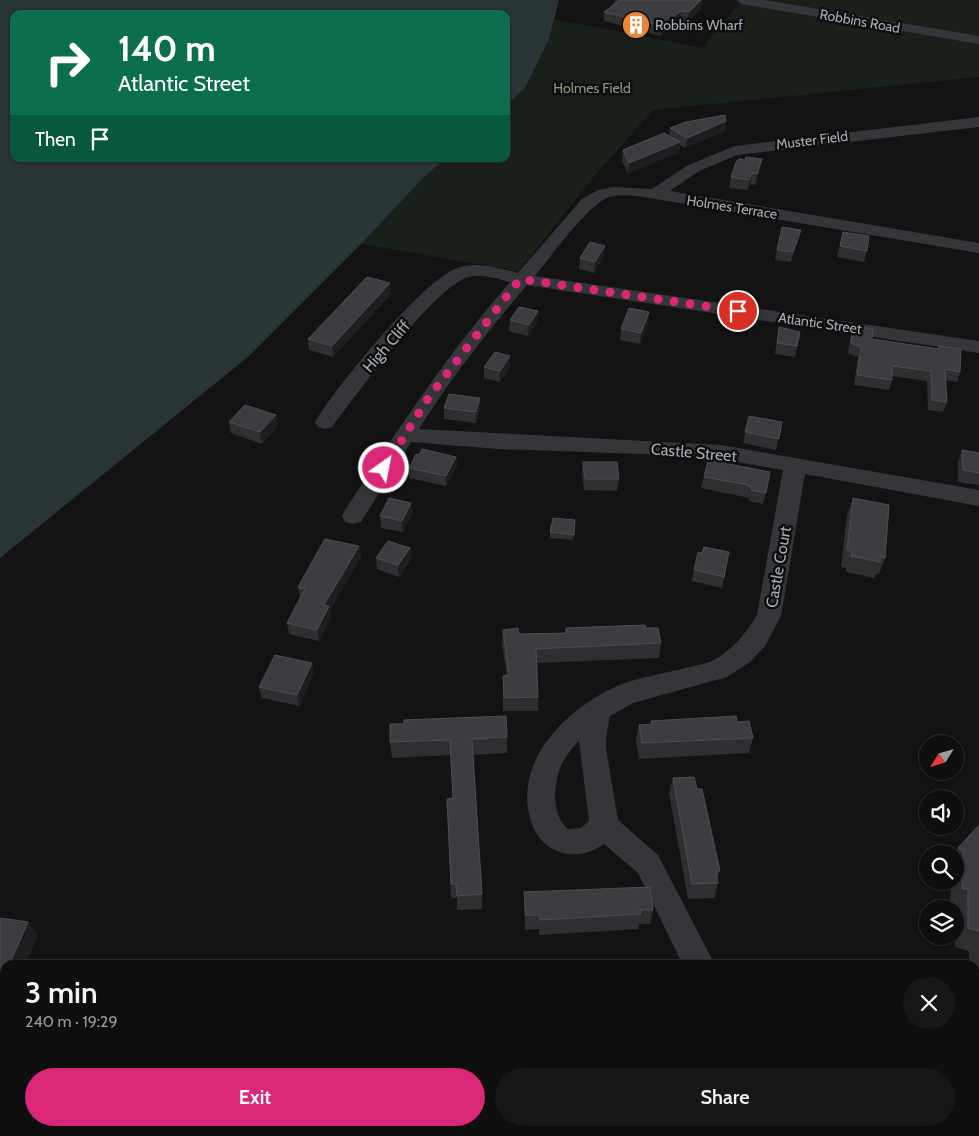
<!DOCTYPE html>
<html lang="en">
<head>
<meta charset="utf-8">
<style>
	:root { --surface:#0e0e0f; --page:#171718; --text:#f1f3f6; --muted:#9b9c9e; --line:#2e2e2f; --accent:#db2777 }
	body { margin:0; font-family:Cabin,sans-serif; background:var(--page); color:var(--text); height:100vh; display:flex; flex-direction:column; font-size:19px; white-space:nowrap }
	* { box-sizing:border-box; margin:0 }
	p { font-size:16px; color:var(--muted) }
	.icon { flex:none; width:28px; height:28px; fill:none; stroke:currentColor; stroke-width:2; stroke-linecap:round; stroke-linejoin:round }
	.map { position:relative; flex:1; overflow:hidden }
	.drawer { position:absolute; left:0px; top:960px; width:980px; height:176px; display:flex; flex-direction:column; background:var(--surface); border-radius:15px 15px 0 0; box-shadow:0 1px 4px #0004,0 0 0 1px var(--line) }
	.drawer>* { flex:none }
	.guide { position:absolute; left:10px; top:10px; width:500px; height:152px; border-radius:10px; box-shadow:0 1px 4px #0004,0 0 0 1px var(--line); background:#0b6e4f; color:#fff; overflow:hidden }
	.needle { width:32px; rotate:233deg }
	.tools { position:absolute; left:919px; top:735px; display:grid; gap:10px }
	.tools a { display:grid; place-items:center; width:45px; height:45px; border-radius:50%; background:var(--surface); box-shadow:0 1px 4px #0004,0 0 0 1px var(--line); font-size:25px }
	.pin { position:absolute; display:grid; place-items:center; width:42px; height:42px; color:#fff; margin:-21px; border:2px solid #fff; border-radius:50%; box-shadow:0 1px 5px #0007 }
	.me { position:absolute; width:55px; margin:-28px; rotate:33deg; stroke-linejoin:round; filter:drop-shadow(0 0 4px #0008) }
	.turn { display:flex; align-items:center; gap:18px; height:105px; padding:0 25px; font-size:22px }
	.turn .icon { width:65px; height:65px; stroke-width:2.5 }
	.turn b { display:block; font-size:35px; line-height:42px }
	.then { display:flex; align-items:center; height:48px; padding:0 25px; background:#0003; gap:10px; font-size:19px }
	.round { display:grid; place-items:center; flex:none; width:52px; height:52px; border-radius:26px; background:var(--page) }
	.head { display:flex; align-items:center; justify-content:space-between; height:85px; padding:0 25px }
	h1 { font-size:30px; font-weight:600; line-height:38px }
	.button { display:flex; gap:10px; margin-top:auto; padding:10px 25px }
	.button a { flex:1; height:58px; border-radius:30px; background:var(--accent); color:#fff; font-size:20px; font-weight:600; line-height:58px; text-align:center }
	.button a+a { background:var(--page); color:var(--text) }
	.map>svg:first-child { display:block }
	.green { fill:#191f19 }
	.water { fill:#293437 }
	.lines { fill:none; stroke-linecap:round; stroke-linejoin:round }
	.minor { fill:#343639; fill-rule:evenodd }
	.wall { fill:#2f2f32 }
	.shaded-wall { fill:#1e1e20 }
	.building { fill:#3c3d40; stroke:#4c4e52 }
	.route { stroke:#db2777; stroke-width:9; stroke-dasharray:0 16.2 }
	.labels { text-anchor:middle; stroke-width:5; stroke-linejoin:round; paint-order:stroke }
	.far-street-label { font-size:14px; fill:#a5adb4; stroke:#0e0e0f }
	.far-poi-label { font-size:14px; fill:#a5adb4; stroke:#0e0e0f; text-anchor:start }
	.far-park-label { font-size:14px; fill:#829f7c; stroke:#0e0e0f }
	.street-label { font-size:16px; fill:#a5adb4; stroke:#0e0e0f }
</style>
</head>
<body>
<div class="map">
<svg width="979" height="1136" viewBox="0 0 979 1136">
	<rect width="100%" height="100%" fill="#131314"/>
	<!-- green -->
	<polygon class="green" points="742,0 979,0 979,77 653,110 591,180 519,271 361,244 425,176 445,159 506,159 506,106 525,88 549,39 554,19 702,48"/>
	<!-- water -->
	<polygon class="water" points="0,0 559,0 549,39 525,88 506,106 506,14 14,14 14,159 445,159 425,176 361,244 249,356 0,558"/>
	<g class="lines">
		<!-- minor -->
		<g class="minor">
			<polygon points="736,0 765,0 979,36 979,44 742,4"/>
			<path d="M 979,117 L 979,127 L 737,155 L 699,171 L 670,191 L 979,243 L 979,253 L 656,199 C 642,197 624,193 609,197 C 589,204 550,257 535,276 L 979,341 L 979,353 L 527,285 C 488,331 451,378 419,429 L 721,445 L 979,490 L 979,506 L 805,474 L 781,616 L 765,646 L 750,662 L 727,677 L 633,703 L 610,716 L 606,737 L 606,748 L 618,820 L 658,855 L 715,965 L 683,965 L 638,873 L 604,844 C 575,865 539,853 530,818 C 514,759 568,708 617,686 C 639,677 667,673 690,667 C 697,665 706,664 712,661 C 732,650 745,635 757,615 L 783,470 L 721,459 L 670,455 L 498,449 L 411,442 L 361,522 L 353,524 L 345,522 L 342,516 L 345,510 C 397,431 448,353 510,282 C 498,279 481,273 468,277 C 432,289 358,393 332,427 L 325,429 L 318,427 L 315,422 C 337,386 420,283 457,268 C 476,261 499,268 518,273 L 582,199 L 598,190 L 612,187 L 652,189 L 688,165 L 735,146 ZM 579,741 L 589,821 L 581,828 L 568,829 C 550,815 553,778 564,760 C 568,753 573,747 579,741 Z"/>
			<polygon points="760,1131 794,1131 796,1136 762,1136"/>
		</g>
	</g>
	<!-- wall -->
	<g class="wall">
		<polygon points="615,0 702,0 701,8 687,22 680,20 661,36 604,21 604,12 614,4"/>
		<polygon points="726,121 725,131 685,148 680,145 679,152 628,173 622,161 623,150 669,136 670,128"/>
		<polygon points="762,159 760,170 755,185 750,184 748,190 729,188 731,177 745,160"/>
		<polygon points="782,227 801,230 798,240 791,262 775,260"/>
		<polygon points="843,232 867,251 864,262 837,257"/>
		<polygon points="604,256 594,273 579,269 580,258"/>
		<polygon points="390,283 391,294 333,357 309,350 308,339"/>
		<polygon points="538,311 537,322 528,336 509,331 510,320"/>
		<polygon points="649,312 648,323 640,344 620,340 621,329"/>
		<polygon points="779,327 800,332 795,357 775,354"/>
		<polygon points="860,327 872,339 938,349 939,346 960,372 957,382 945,380 947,402 943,412 928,410 927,381 892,376 892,380 889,390 854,385 858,357 848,353 850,339 853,329 859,330"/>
		<polygon points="510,356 510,367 500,382 484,378 484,367"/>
		<polygon points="480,398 480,409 476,423 444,419 444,408"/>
		<polygon points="749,416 782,422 776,450 743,443"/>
		<polygon points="229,422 278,426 262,444 231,433"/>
		<polygon points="962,450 979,453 979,485 958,482 958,462"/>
		<polygon points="456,457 457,466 446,486 409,478 409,468"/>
		<polygon points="708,460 766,493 763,504 749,501 749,498 740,496 701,488"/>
		<polygon points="583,462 619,479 617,491 584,490 582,473"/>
		<polygon points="853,498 885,558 879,574 876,574 874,578 846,572 846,568 841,567 847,515"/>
		<polygon points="411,503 412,515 403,532 381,528 380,516"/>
		<polygon points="575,520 573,540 550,538 550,532"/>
		<polygon points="359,546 361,557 330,610 331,617 319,641 289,634 287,623 300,598 298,587"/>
		<polygon points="410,548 411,560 399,577 377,569 376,558"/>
		<polygon points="729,552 722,588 692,581 694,570 702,553"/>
		<polygon points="566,628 646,628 661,643 659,658 536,663 538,697 538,711 503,711 503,676 507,676 502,644 503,630 519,634 565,633"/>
		<polygon points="314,674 299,706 262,698 259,687"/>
		<polygon points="651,721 737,722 753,738 749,753 639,759 636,741 639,725 650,724"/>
		<polygon points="507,737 507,753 473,755 482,894 482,909 457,910 457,898 451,898 447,799 453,798 450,755 392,758 390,742"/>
		<polygon points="673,778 697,789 720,871 717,879 718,883 714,898 688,899 669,793"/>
		<polygon points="979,825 979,1119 975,1118 975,965 955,965 958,961 969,964 969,951 955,947 956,908 950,907 951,881 955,881 955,854 958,848"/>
		<polygon points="524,892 653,910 650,924 639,924 638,929 539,935 539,929 525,930 524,907"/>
	</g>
	<!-- shaded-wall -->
	<g class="shaded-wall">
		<polygon points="701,0 702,0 701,8 687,22 689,12"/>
		<polygon points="681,11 680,20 661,36 662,26"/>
		<polygon points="726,121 725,131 685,148 687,138"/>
		<polygon points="680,142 679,152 628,173 629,163"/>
		<polygon points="762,159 760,170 755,185 757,174"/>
		<polygon points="752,173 750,184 748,190 749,180"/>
		<polygon points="801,230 798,240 791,262 793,252"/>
		<polygon points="605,246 604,256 594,273 595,262"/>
		<polygon points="390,283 391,294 333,357 332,346"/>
		<polygon points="538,311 537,322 528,336 529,325"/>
		<polygon points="649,312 648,323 640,344 641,333"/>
		<polygon points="510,356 510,367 500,382 500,371"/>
		<polygon points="480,398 480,409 476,423 476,412"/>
		<polygon points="276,415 278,426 262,444 260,432"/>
		<polygon points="456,457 457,466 446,486 446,476"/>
		<polygon points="411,503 412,515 403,532 402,521"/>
		<polygon points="359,546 361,557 330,610 331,617 319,641 317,630 324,605"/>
		<polygon points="410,548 411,560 399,577 398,565"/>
		<polygon points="312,663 314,674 299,706 297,695"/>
		<polygon points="28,922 38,936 25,965 9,965"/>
		<polygon points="5,975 5,1011 0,1023 0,986"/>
	</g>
	<!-- building -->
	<g class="building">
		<polygon points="620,0 701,0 689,12 681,11 662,26 604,12"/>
		<polygon points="725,115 726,121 687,138 670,128 686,122"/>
		<polygon points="664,133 680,142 629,163 623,150"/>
		<polygon points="746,157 762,159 757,174 752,173 749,180 731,177 736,162 739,159 745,160"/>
		<polygon points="782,227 801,230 793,252 777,250"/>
		<polygon points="843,232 869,236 867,251 840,246"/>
		<polygon points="590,242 605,246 595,262 580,258"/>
		<polygon points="367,277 390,283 332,346 308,339"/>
		<polygon points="519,307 538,311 529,325 510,320"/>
		<polygon points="629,308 649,312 641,333 621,329"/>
		<polygon points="779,327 800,332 797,346 777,343"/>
		<polygon points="860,327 873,329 872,339 939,349 939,346 961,349 960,372 945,369 947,402 932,400 931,371 892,366 892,380 857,375 861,347 851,343 853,329 859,330"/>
		<polygon points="495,352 510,356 500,371 484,367"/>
		<polygon points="449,394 480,398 476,412 444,408"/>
		<polygon points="245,405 276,415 260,432 229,422"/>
		<polygon points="749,416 782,422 779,439 745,432"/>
		<polygon points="422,449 456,457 446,476 409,468 416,454 419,455"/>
		<polygon points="962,450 979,453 979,473 963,470"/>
		<polygon points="708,460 770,472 766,493 751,490 752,487 743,484 704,477"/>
		<polygon points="583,462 617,462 619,479 585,479"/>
		<polygon points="389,498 411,503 402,521 380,516"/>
		<polygon points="853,498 889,505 885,558 880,557 880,562 851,556 852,551 847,550"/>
		<polygon points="553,518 575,520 574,535 550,532"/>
		<polygon points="325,539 359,546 324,605 329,606 317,630 287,623 305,589 298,587"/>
		<polygon points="388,541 410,548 398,565 376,558"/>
		<polygon points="704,547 729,552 724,577 694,570 698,552 702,553"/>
		<polygon points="645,625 646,628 658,628 661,643 536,649 538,697 504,698 503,676 509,675 503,630 518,628 519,634 566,633 566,628"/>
		<polygon points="275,655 312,663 297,695 259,687"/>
		<polygon points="506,716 507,737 472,739 482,894 457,896 456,884 451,884 447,799 453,798 450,740 390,742 390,724 404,724 404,720"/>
		<polygon points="736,716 737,722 749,721 753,738 642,743 639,725 652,724 651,721"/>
		<polygon points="694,777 697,789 702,789 720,871 716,871 718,883 692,884 673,778"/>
		<polygon points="979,825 979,931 968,928 968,889 962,888 963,851 958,848"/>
		<polygon points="650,887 653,910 640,910 641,914 540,920 540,915 526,915 524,892"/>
		<polygon points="0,918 28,922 9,965 5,965 5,975 0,986"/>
		<polygon points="958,961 972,965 958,965"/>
		<polygon points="975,966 979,967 979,1081 975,1080"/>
	</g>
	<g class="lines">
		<!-- route -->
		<polyline class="route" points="384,468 429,397 520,279 738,311"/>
	</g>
	<!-- icons -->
	<defs>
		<symbol id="building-disc" viewBox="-11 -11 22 22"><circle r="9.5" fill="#eb8534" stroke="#0e0e0f"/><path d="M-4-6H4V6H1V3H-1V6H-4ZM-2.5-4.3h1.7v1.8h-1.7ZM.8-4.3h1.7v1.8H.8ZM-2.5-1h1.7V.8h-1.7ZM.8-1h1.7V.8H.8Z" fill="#fff"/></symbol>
	</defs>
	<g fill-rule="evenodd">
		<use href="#building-disc" x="620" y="9" width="32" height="32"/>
	</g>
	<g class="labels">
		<!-- far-street labels -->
		<g class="far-street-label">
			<text transform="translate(860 21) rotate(10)" y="5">Robbins Road</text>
			<text transform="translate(812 140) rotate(-7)" y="5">Muster Field</text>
			<text transform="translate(732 207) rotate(9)" y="5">Holmes Terrace</text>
			<text transform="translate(820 323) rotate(8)" y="5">Atlantic Street</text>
		</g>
		<!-- far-poi labels -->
		<g class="far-poi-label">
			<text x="655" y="30">Robbins Wharf</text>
		</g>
		<!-- far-park labels -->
		<g class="far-park-label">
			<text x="592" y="93">Holmes Field</text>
		</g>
		<!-- street labels -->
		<g class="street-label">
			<text transform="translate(386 346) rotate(-49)" y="6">High Cliff</text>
			<text transform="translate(694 452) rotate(5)" y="6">Castle Street</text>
			<text transform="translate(778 567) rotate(-80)" y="6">Castle Court</text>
		</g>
	</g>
</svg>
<div class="tools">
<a><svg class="needle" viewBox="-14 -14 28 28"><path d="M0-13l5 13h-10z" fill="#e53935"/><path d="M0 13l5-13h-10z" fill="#9b9c9e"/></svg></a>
<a><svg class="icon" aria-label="sound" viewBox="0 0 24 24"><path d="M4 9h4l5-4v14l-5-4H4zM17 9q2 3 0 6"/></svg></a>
<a><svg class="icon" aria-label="search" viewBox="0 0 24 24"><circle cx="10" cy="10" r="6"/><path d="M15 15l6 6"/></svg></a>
<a><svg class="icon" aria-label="layers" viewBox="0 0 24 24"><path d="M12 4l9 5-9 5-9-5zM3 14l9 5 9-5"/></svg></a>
</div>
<div class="pin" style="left:738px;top:311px;background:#d93025"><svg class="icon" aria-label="arrive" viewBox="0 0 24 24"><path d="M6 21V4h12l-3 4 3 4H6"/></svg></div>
<svg class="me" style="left:384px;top:468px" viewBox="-20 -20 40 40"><circle r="17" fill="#db2777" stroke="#fff" stroke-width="3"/><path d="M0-11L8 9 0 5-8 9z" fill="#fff"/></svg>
<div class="guide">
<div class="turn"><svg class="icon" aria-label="right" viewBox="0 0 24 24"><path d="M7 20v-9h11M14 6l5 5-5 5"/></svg><div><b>140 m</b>Atlantic Street</div></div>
<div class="then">Then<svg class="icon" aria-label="arrive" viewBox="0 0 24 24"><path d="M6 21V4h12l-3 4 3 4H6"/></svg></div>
</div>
<section class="drawer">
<div class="head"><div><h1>3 min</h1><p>240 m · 19:29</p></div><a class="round"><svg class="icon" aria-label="close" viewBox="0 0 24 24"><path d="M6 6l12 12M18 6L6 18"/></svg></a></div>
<div class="button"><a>Exit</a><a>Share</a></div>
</section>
</div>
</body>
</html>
